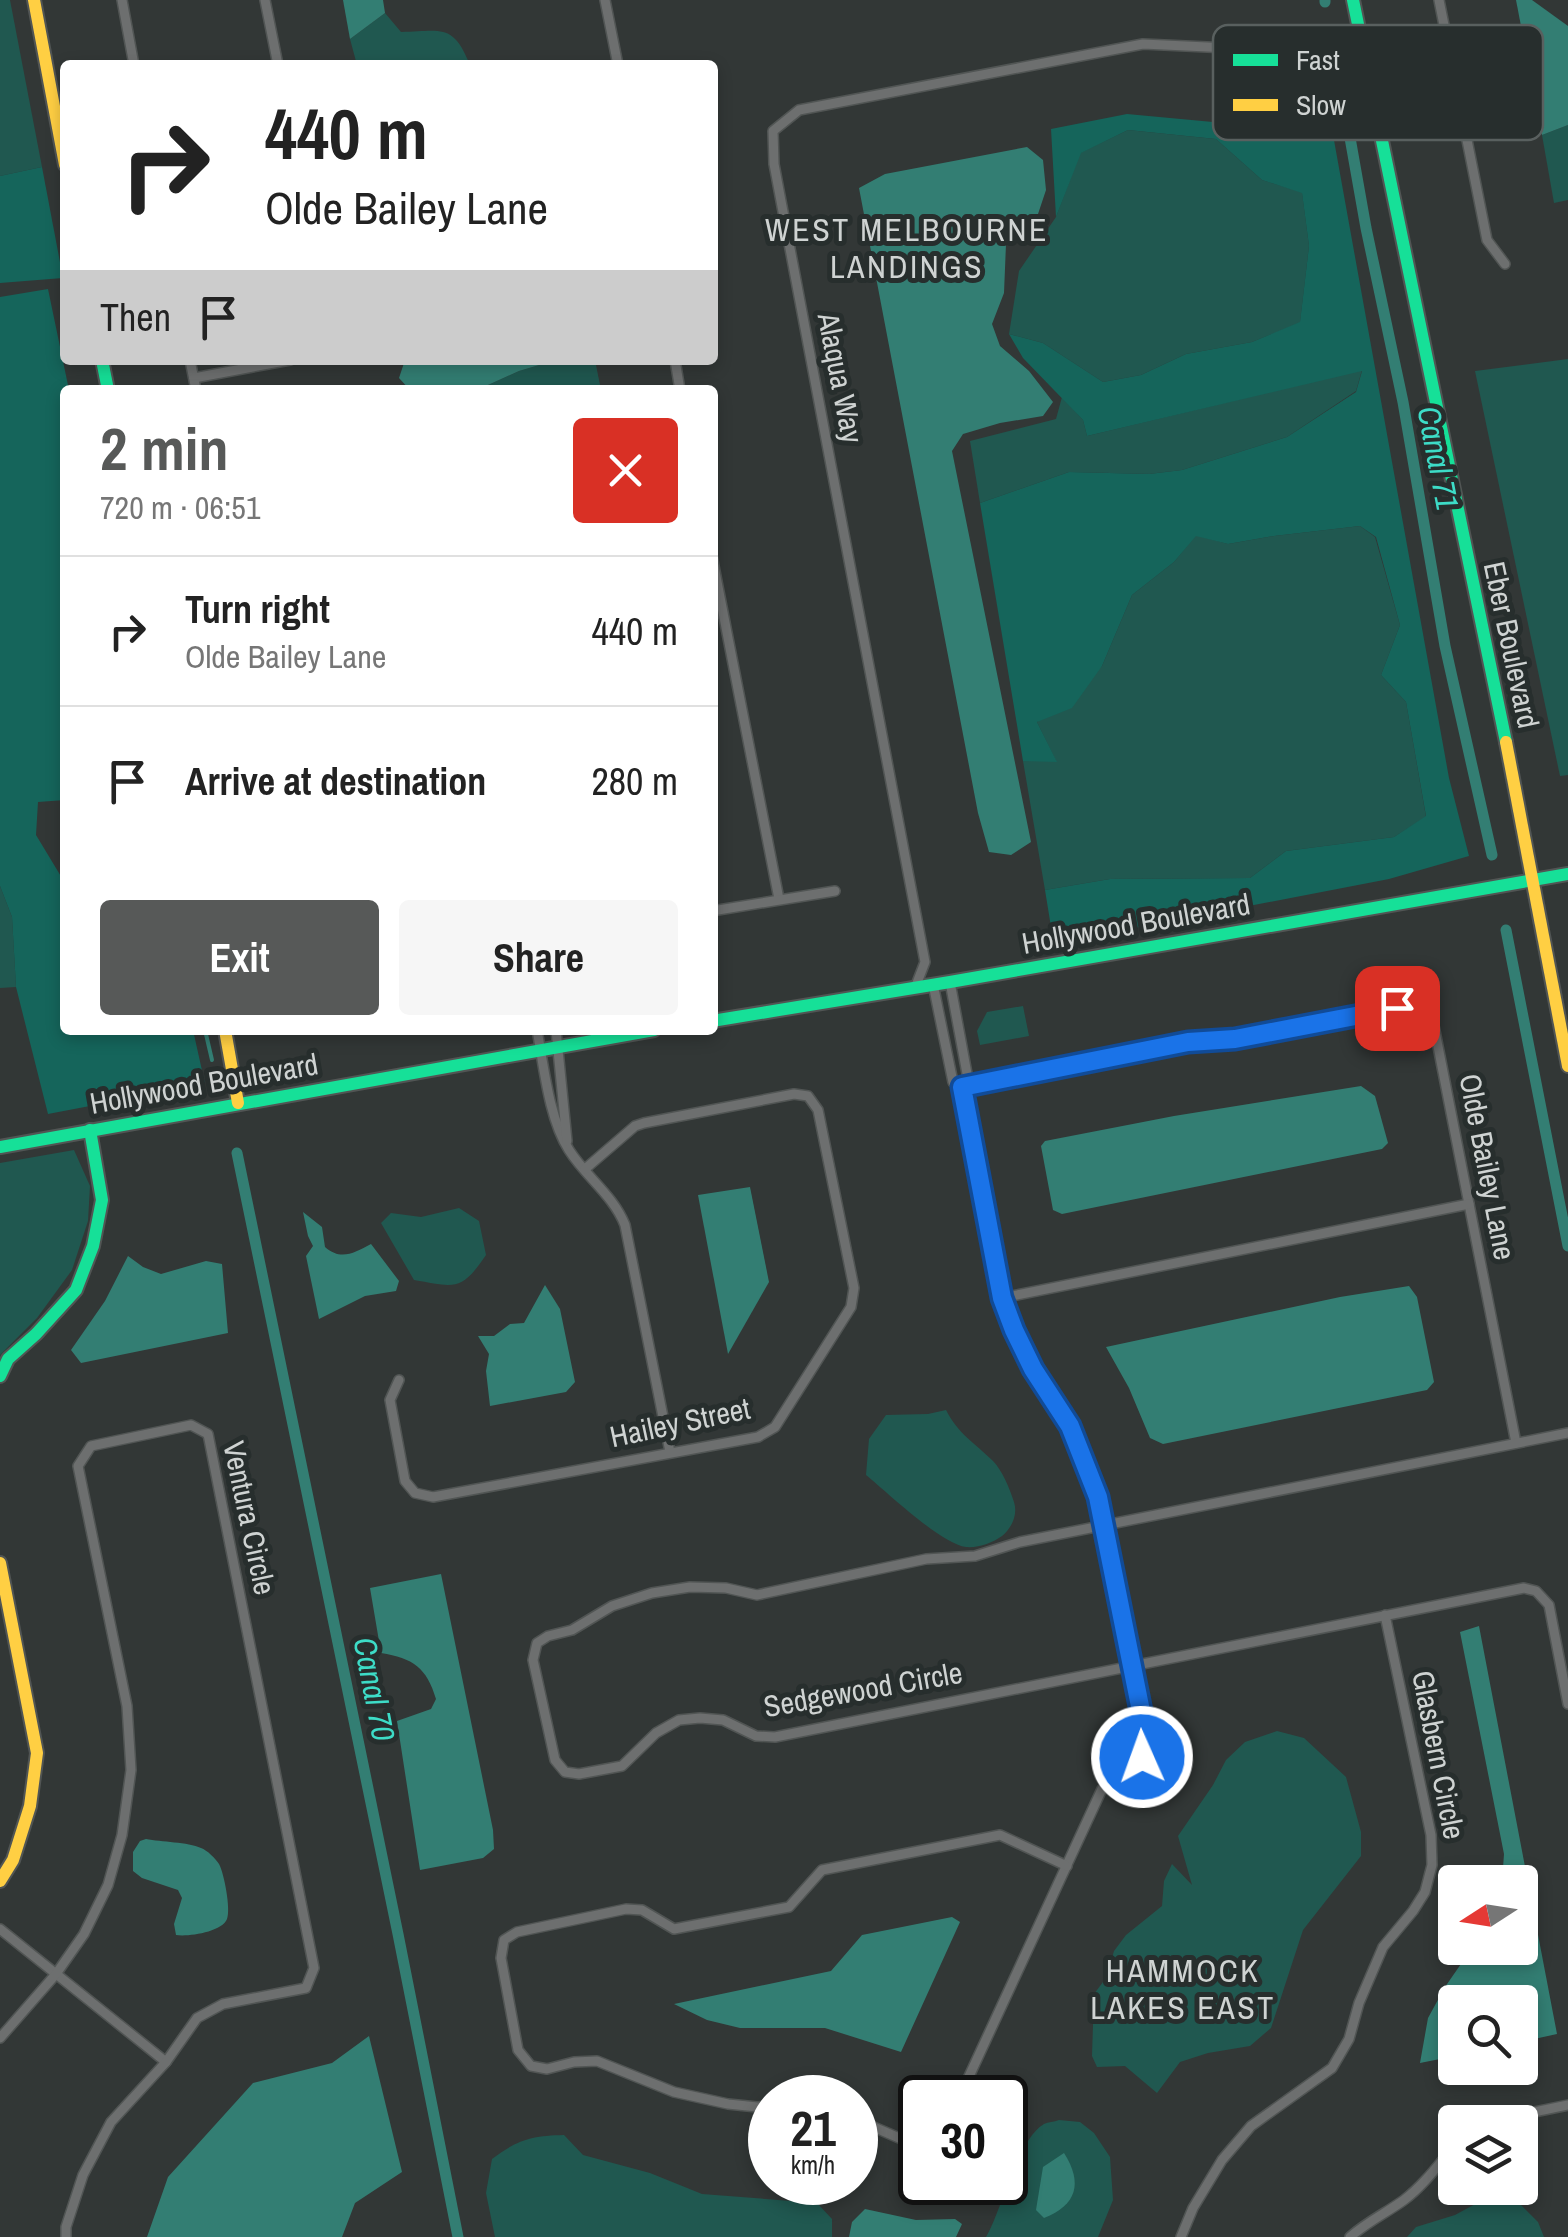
<!DOCTYPE html>
<html lang="en">
<head>
<meta charset="utf-8">
<style>
	:root { --surface:#fff; --page:#f6f6f6; --text:#222; --muted:#767676; --line:#e0e0e0; --accent:#575958 }
	body { margin:0; font-family:"Archivo Narrow",sans-serif; background:var(--page); color:var(--text); height:100vh; display:flex; flex-direction:column; font-size:38px; white-space:nowrap }
	* { box-sizing:border-box; margin:0 }
	p { font-size:32px; color:var(--muted) }
	.icon { flex:none; width:55px; height:55px; fill:none; stroke:currentColor; stroke-width:2; stroke-linecap:round; stroke-linejoin:round }
	.map { position:relative; flex:1; overflow:hidden }
	.drawer { position:absolute; left:60px; top:385px; width:658px; height:650px; display:flex; flex-direction:column; background:var(--surface); border-radius:10px; box-shadow:0 5px 15px #0003 }
	.drawer>* { flex:none }
	.top-card { position:absolute; left:60px; top:60px; width:658px; height:305px; border-radius:10px; box-shadow:0 5px 15px #0003; background:#fff; color:var(--text); overflow:hidden }
	.needle { width:65px; rotate:258deg }
	.tools { position:absolute; left:1438px; top:1865px; display:grid; gap:20px }
	.tools a { display:grid; place-items:center; width:100px; height:100px; border-radius:10px; background:var(--surface); box-shadow:0 5px 15px #0003; font-size:50px }
	.speed { position:absolute; left:748px; top:2075px; display:flex; gap:20px; font-size:50px; font-weight:700; text-align:center }
	.speed>* { display:grid; place-content:center; width:130px; height:130px; border-radius:50%; background:var(--surface); box-shadow:0 5px 15px #0003; line-height:1 }
	.speed small { font-size:25px; font-weight:400 }
	.speed .limit { border:5px solid #111; border-radius:15px; background:#fff; color:#111 }
	.pin { position:absolute; display:grid; place-items:center; width:85px; height:85px; color:#fff; margin:-42px; border-radius:20px; box-shadow:0 5px 15px #0006 }
	.me { position:absolute; width:110px; margin:-55px; rotate:358deg; stroke-linejoin:round; filter:drop-shadow(0 0 8px #0008) }
	.turn { display:flex; align-items:center; gap:35px; height:210px; padding:0 40px; font-size:45px }
	.turn .icon { width:130px; height:130px; stroke-width:2.5 }
	.turn b { display:block; font-size:70px; line-height:85px }
	.then { display:flex; align-items:center; height:95px; padding:0 40px; background:#0003; gap:20px; font-size:38px }
	.round { display:grid; place-items:center; flex:none; width:105px; height:105px; border-radius:10px; background:var(--page) }
	.summary { display:flex; align-items:center; justify-content:space-between; height:170px; padding:0 40px }
	h1 { font-size:60px; font-weight:800; line-height:75px; color:var(--accent) }
	.action { display:flex; gap:20px; margin-top:auto; padding:20px 40px }
	.action a { flex:1; height:115px; border-radius:10px; background:var(--accent); color:#fff; font-size:40px; font-weight:800; line-height:115px; text-align:center }
	.action a+a { background:var(--page); color:var(--text) }
	ul { padding:0; list-style:none }
	li { display:flex; align-items:center; gap:30px; height:150px; padding:0 40px; border-top:2px solid var(--line) }
	li div { flex:1 }
	li b { display:block; font-size:38px }
	li em { font-style:normal }
	.map>svg:first-child { display:block }
	.green { fill:#205850 }
	.forest { fill:#15655b }
	.water { fill:#337e73 }
	.lines { fill:none; stroke-linecap:round; stroke-linejoin:round }
	.stream { stroke:#337e73; stroke-width:4 }
	.canal { stroke:#337e73; stroke-width:11 }
	.street-casing { stroke:#515554; stroke-width:12 }
	.fast-casing { stroke:#515554; stroke-width:16 }
	.slow-casing { stroke:#515554; stroke-width:16 }
	.street { stroke:#6d6f6f; stroke-width:9 }
	.fast { stroke:#16e098; stroke-width:12 }
	.slow { stroke:#ffcf43; stroke-width:12 }
	.route-casing { stroke:#114b97; stroke-width:25 }
	.route { stroke:#1a73e8; stroke-width:18 }
	.labels { text-anchor:middle; stroke-width:10; stroke-linejoin:round; paint-order:stroke }
	.street-label { font-size:30px; fill:#cfd3d2; stroke:#272e2d }
	.neighbourhood-label { font-size:32px; letter-spacing:2.5px; fill:#cfd3d2; stroke:#272e2d }
	.water-label { font-size:32px; font-style:italic; fill:#3ddcc7; stroke:#272e2d }
	.key { fill:#272e2d; stroke:#59605f; stroke-width:2.5 }
	.key-label { font-size:28px; fill:#cfd3d2 }
</style>
</head>
<body>
<div class="map">
<svg width="1568" height="2237" viewBox="0 0 1568 2237">
	<rect width="100%" height="100%" fill="#323736"/>
	<!-- green -->
	<g class="green">
		<polygon points="0,0 10,0 42,167 0,176"/>
		<path d="M 385,13 L 401,32 C 442,31 453,23 470,65 L 357,65 L 350,39 Z"/>
		<polygon points="1568,125 1568,200 1554,203 1542,135"/>
		<polygon points="1128,130 1216,139 1262,180 1302,192 1309,246 1300,323 1252,342 1186,354 1141,375 1103,382 1043,343 1009,334 1019,271 1056,217 1080,153"/>
		<polygon points="1568,359 1568,775 1560,776 1475,371"/>
		<polygon points="556,360 595,360 601,390 477,390 519,371"/>
		<polygon points="1362,370 1356,391 1287,437 1182,470 1149,474 1069,472 980,503 970,441 1056,419 1062,397 1083,420 1087,436"/>
		<polygon points="1360,526 1375,537 1400,625 1381,675 1406,702 1426,817 1394,837 1286,851 1250,878 1110,879 1045,890 1023,761 1056,761 1037,722 1102,666 1132,595 1174,562 1196,535 1228,544 1274,536"/>
		<polygon points="0,886 12,917 16,987 0,988"/>
		<polygon points="1023,1006 1029,1036 980,1045 977,1031 987,1012"/>
		<polygon points="74,1150 90,1186 88,1221 72,1270 37,1318 0,1355 0,1163"/>
		<path d="M 459,1208 L 479,1221 L 486,1255 C 461,1292 455,1287 414,1280 L 381,1223 L 391,1213 L 421,1217 Z"/>
		<path d="M 946,1410 C 958,1434 975,1443 993,1461 C 1002,1470 1010,1489 1014,1502 C 1018,1514 1012,1528 1002,1536 C 992,1543 979,1548 966,1547 C 941,1544 887,1492 866,1475 L 869,1439 L 886,1415 L 928,1414 Z"/>
		<polygon points="1277,1731 1304,1738 1346,1777 1361,1832 1361,1856 1303,1930 1271,2028 1250,2046 1208,2053 1180,2062 1157,2093 1125,2066 1097,2067 1092,2056 1094,1994 1106,1978 1114,1951 1126,1935 1162,1906 1164,1881 1172,1864 1192,1885 1178,1836 1213,1785 1226,1760 1245,1742"/>
		<path d="M 1059,2120 L 1080,2122 L 1094,2133 L 1110,2157 L 1113,2200 L 1098,2237 L 986,2237 C 1002,2210 1017,2140 1044,2124 C 1048,2122 1054,2122 1059,2120 Z"/>
		<path d="M 564,2135 L 583,2155 L 650,2173 L 702,2194 L 817,2203 L 832,2219 L 832,2237 L 495,2237 L 486,2193 L 492,2159 C 519,2139 531,2136 564,2135 Z"/>
		<polygon points="1516,2200 1538,2222 1544,2237 1407,2237 1416,2227 1455,2215 1479,2202"/>
	</g>
	<!-- forest -->
	<g class="forest">
		<polygon points="1127,114 1310,131 1309,119 1330,118 1449,778 1469,856 1389,879 1135,928 1051,927 1045,890 1110,879 1250,878 1286,851 1394,837 1426,816 1406,702 1381,675 1400,625 1376,537 1360,526 1274,536 1228,544 1196,536 1174,562 1132,595 1102,666 1072,708 1037,722 1057,762 1023,761 980,503 1069,472 1149,474 1182,470 1287,437 1356,392 1362,371 1087,436 1083,420 1023,358 1009,334 1043,343 1103,382 1141,375 1186,354 1252,342 1300,322 1309,246 1302,193 1262,180 1216,139 1128,130 1081,153 1056,217 1051,129"/>
		<polygon points="42,167 63,278 0,283 0,176"/>
		<polygon points="48,289 69,390 65,390 65,800 38,802 36,835 65,883 65,1030 193,1030 205,1084 48,1114 16,987 12,917 0,886 0,297"/>
	</g>
	<!-- water -->
	<g class="water">
		<polygon points="343,0 383,0 385,13 350,39"/>
		<polygon points="1516,0 1532,0 1568,26 1568,125 1542,135"/>
		<polygon points="1027,147 1043,160 1046,190 1037,217 1020,229 1006,244 1004,293 992,324 1000,346 1029,371 1053,402 1043,416 1000,423 963,434 952,451 1031,842 1011,855 989,852 978,813 859,188 885,174"/>
		<polygon points="405,360 556,360 519,371 477,390 410,390 399,378"/>
		<polygon points="1361,1086 1375,1096 1388,1143 1382,1149 1062,1214 1053,1210 1041,1146 1045,1141 1174,1116"/>
		<polygon points="750,1187 769,1282 728,1354 698,1195"/>
		<path d="M 303,1212 L 322,1227 L 325,1247 C 341,1261 354,1253 371,1244 L 399,1281 L 396,1291 L 365,1296 L 319,1319 L 306,1256 L 313,1246 L 308,1236 Z"/>
		<polygon points="128,1256 143,1267 161,1274 206,1261 222,1264 228,1333 81,1363 71,1350 105,1301"/>
		<polygon points="545,1285 560,1309 575,1382 566,1392 490,1406 486,1371 489,1354 478,1336 494,1336 510,1324 524,1323"/>
		<polygon points="1409,1286 1417,1297 1434,1382 1427,1390 1163,1444 1150,1438 1129,1388 1106,1347 1340,1297"/>
		<path d="M 441,1574 L 493,1830 L 494,1849 L 483,1858 L 420,1870 L 397,1721 L 431,1709 L 436,1699 C 427,1668 413,1658 381,1653 L 370,1588 Z"/>
		<polygon points="1479,1626 1557,2034 1520,2042 1520,2002 1455,2002 1455,2056 1420,2063 1428,2018 1445,1987 1472,1948 1520,1948 1520,1882 1502,1882 1504,1854 1460,1632"/>
		<path d="M 146,1839 C 161,1842 188,1842 201,1848 C 207,1850 216,1859 219,1864 C 224,1873 231,1909 227,1919 C 222,1932 188,1937 176,1935 L 174,1924 L 182,1898 L 178,1890 L 142,1878 L 133,1871 L 133,1852 L 140,1841 Z"/>
		<polygon points="952,1917 960,1922 901,2052 825,2028 740,2028 707,2020 674,2004 831,1971 862,1935"/>
		<polygon points="369,2036 402,2172 355,2203 342,2237 147,2237 168,2177 253,2083 332,2063"/>
		<path d="M 1064,2153 C 1083,2183 1077,2205 1044,2218 L 1036,2210 L 1043,2167 Z"/>
		<polygon points="865,2209 916,2220 955,2219 962,2224 956,2237 849,2237 852,2222"/>
	</g>
	<g class="lines">
		<!-- stream -->
		<polyline class="stream" points="205,1030 212,1060"/>
		<!-- canal -->
		<g class="canal">
			<polyline points="1325,0 1325,2"/>
			<polyline points="1338,70 1366,228 1403,402 1445,646 1492,855"/>
			<polyline points="1506,930 1568,1246"/>
			<polyline points="237,1153 398,1934 458,2237"/>
		</g>
		<defs>
			<g id="street">
				<polyline points="122,0 134,65"/>
				<polyline points="265,0 278,65"/>
				<polyline points="605,0 618,65"/>
				<polyline points="1439,0 1487,240 1505,264"/>
				<polyline points="190,360 196,390"/>
				<polyline points="675,360 680,390"/>
				<polyline points="194,378 290,360"/>
				<polyline points="712,556 779,899"/>
				<polyline points="712,911 835,891"/>
				<polyline points="950,982 968,1079 964,1085"/>
				<polyline points="933,984 953,1082 962,1087"/>
				<polyline points="915,988 925,962 774,164 773,131 799,110 1143,44 1250,49 1285,44 1358,30"/>
				<path d="M 537,1030 C 544,1067 549,1119 569,1150 C 586,1177 613,1195 625,1225 L 670,1452"/>
				<polyline points="556,1030 567,1141"/>
				<polyline points="962,1087 1188,1042 1235,1039 1397,1008 1420,1009 1434,1026 1516,1443"/>
				<polyline points="1002,1298 1469,1204"/>
				<polyline points="399,1380 390,1400 405,1481 415,1493 433,1497 758,1437 775,1427 851,1307 854,1288 818,1110 808,1096 794,1094 644,1123 635,1126 585,1169"/>
				<polyline points="1568,1433 1020,1542 975,1556 926,1559 757,1595 726,1588 690,1587 652,1593 612,1606 572,1630 548,1636 537,1643 533,1660 555,1760 565,1772 579,1774 622,1766 656,1733 679,1720 700,1718 723,1720 756,1736 775,1737 1524,1588 1536,1591 1549,1605 1568,1704"/>
				<polyline points="0,1929 166,2062"/>
				<polyline points="0,2038 56,1974 84,1934 108,1885 122,1835 131,1770 127,1706 78,1466 91,1446 191,1425 208,1434 314,1968 306,1988 223,2004 197,2018 166,2062 111,2122 83,2175 66,2227 66,2237"/>
				<path d="M 959,2098 L 1102,1789 C 1127,1767 1139,1773 1146,1736 L 1098,1497 L 1070,1426 L 1033,1369 L 1014,1330 L 1002,1298 L 962,1087"/>
				<polyline points="770,2106 757,2107 728,2104 674,2092 597,2061 574,2062 547,2069 531,2066 518,2050 501,1958 504,1940 517,1932 626,1909 642,1910 674,1929 789,1907 822,1870 1000,1835 1067,1866"/>
				<polyline points="855,2119 920,2147"/>
				<polyline points="1486,2122 1568,2105"/>
				<polyline points="1181,2237 1193,2208 1222,2160 1251,2126 1332,2068 1349,2039 1359,2003 1383,1947 1413,1911 1425,1892 1432,1865 1431,1835 1385,1615"/>
				<path d="M 1350,2237 C 1367,2222 1386,2213 1404,2200 C 1424,2185 1439,2164 1455,2145"/>
			</g>
			<g id="fast">
				<polyline points="1353,0 1506,742"/>
				<polyline points="102,360 108,390"/>
				<polyline points="712,1021 950,982 1568,874"/>
				<polyline points="0,1147 654,1030"/>
				<polyline points="0,1376 8,1359 36,1334 76,1290 93,1246 102,1200 90,1130"/>
			</g>
			<g id="slow">
				<polyline points="34,0 65,165"/>
				<polyline points="1506,742 1568,1066"/>
				<polyline points="225,1030 238,1103"/>
				<polyline points="0,1563 37,1753 30,1806 13,1860 0,1881"/>
			</g>
		</defs>
		<!-- street casing -->
		<use href="#street" class="street-casing"/>
		<!-- fast casing -->
		<use href="#fast" class="fast-casing"/>
		<!-- slow casing -->
		<use href="#slow" class="slow-casing"/>
		<!-- street -->
		<use href="#street" class="street"/>
		<!-- fast -->
		<use href="#fast" class="fast"/>
		<!-- slow -->
		<use href="#slow" class="slow"/>
	</g>
	<g class="lines">
		<defs>
			<polyline id="route" points="1142,1757 1146,1736 1098,1497 1070,1426 1033,1369 1014,1330 1002,1298 962,1087 1188,1042 1235,1039 1397,1008"/>
		</defs>
		<!-- route casing -->
		<use href="#route" class="route-casing"/>
		<!-- route -->
		<use href="#route" class="route"/>
	</g>
	<g class="labels">
		<!-- street labels -->
		<g class="street-label">
			<text transform="translate(840 378) rotate(79)" y="10">Alaqua Way</text>
			<text transform="translate(1511 645) rotate(78)" y="10">Eber Boulevard</text>
			<text transform="translate(1136 924) rotate(-10)" y="10">Hollywood Boulevard</text>
			<text transform="translate(204 1084) rotate(-10)" y="10">Hollywood Boulevard</text>
			<text transform="translate(1487 1167) rotate(79)" y="10">Olde Bailey Lane</text>
			<text transform="translate(680 1423) rotate(-12)" y="10">Hailey Street</text>
			<text transform="translate(249 1518) rotate(78)" y="10">Ventura Circle</text>
			<text transform="translate(863 1690) rotate(-10)" y="10">Sedgewood Circle</text>
			<text transform="translate(1438 1755) rotate(79)" y="10">Glasbern Circle</text>
		</g>
		<!-- neighbourhood labels -->
		<g class="neighbourhood-label">
			<text x="907" y="241">WEST MELBOURNE<tspan x="907" dy="37">LANDINGS</tspan></text>
			<text x="1183" y="1982">HAMMOCK<tspan x="1183" dy="37">LAKES EAST</tspan></text>
		</g>
		<!-- water labels -->
		<g class="water-label">
			<text transform="translate(1438 458) rotate(79)" y="11">Canal 71</text>
			<text transform="translate(374 1689) rotate(79)" y="11">Canal 70</text>
		</g>
	</g>
	<!-- legend -->
	<rect x="1213" y="25" width="330" height="115" rx="15" class="key"/>
	<rect x="1233" y="54" width="45" height="12" fill="#16e098"/>
	<rect x="1233" y="99" width="45" height="12" fill="#ffcf43"/>
	<g class="key-label">
		<text x="1296" y="70">Fast</text>
		<text x="1296" y="115">Slow</text>
	</g>
</svg>
<div class="tools">
<a><svg class="needle" viewBox="-14 -14 28 28"><path d="M0-13l5 13h-10z" fill="#e53935"/><path d="M0 13l5-13h-10z" fill="#767676"/></svg></a>
<a><svg class="icon" aria-label="search" viewBox="0 0 24 24"><circle cx="10" cy="10" r="6"/><path d="M15 15l6 6"/></svg></a>
<a><svg class="icon" aria-label="layers" viewBox="0 0 24 24"><path d="M12 4l9 5-9 5-9-5zM3 14l9 5 9-5"/></svg></a>
</div>
<div class="speed"><div>21<small>km/h</small></div><div class="limit">30</div></div>
<div class="pin" style="left:1397px;top:1008px;background:#d93025"><svg class="icon" aria-label="arrive" viewBox="0 0 24 24"><path d="M6 21V4h12l-3 4 3 4H6"/></svg></div>
<svg class="me" style="left:1142px;top:1757px" viewBox="-20 -20 40 40"><circle r="17" fill="#1a73e8" stroke="#fff" stroke-width="3"/><path d="M0-11L8 9 0 5-8 9z" fill="#fff"/></svg>
<div class="top-card">
<div class="turn"><svg class="icon" aria-label="right" viewBox="0 0 24 24"><path d="M7 20v-9h11M14 6l5 5-5 5"/></svg><div><b>440 m</b>Olde Bailey Lane</div></div>
<div class="then">Then<svg class="icon" aria-label="arrive" viewBox="0 0 24 24"><path d="M6 21V4h12l-3 4 3 4H6"/></svg></div>
</div>
<section class="drawer">
<div class="summary"><div><h1>2 min</h1><p>720 m · 06:51</p></div><a class="round" style="background:#d93025;color:#fff"><svg class="icon" aria-label="close" viewBox="0 0 24 24"><path d="M6 6l12 12M18 6L6 18"/></svg></a></div>
<ul>
<li><svg class="icon" aria-label="right" viewBox="0 0 24 24"><path d="M7 20v-9h11M14 6l5 5-5 5"/></svg><div><b>Turn right</b><p>Olde Bailey Lane</p></div><em>440 m</em></li>
<li><svg class="icon" aria-label="arrive" viewBox="0 0 24 24"><path d="M6 21V4h12l-3 4 3 4H6"/></svg><div><b>Arrive at destination</b></div><em>280 m</em></li>
</ul>
<div class="action"><a>Exit</a><a>Share</a></div>
</section>
</div>
</body>
</html>
